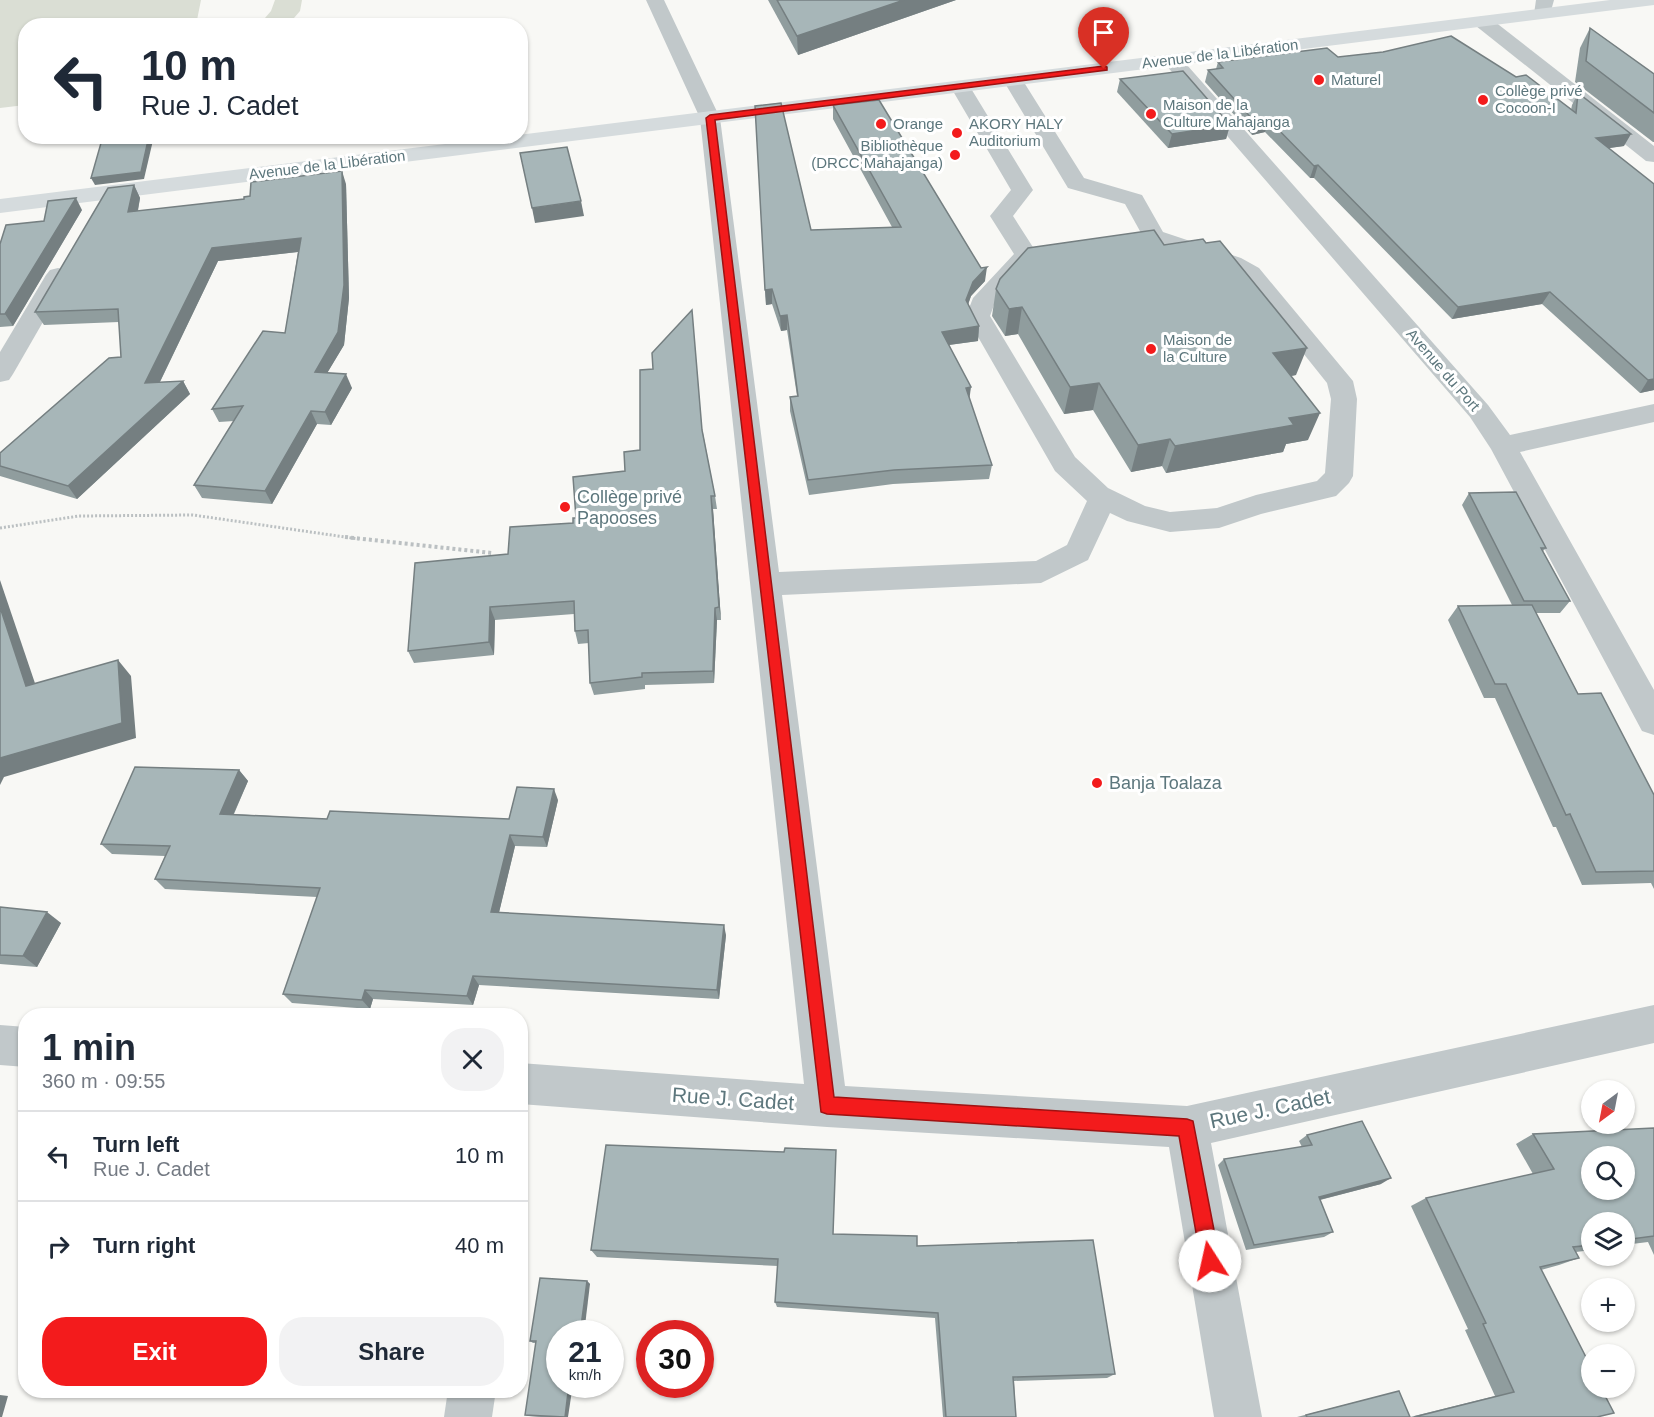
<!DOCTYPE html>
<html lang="en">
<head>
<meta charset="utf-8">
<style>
	:root { --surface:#fff; --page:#f2f2f3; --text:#1f2937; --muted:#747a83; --line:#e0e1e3; --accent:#f31b1c }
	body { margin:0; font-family:Arial,sans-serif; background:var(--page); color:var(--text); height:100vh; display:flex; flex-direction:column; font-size:22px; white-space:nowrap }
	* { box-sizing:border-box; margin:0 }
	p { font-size:20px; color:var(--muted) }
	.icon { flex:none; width:33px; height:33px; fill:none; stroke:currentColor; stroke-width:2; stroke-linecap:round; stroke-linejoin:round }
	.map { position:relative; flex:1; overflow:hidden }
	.drawer { position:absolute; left:18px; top:1008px; width:510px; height:390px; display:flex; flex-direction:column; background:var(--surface); border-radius:24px; box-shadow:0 2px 4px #0004 }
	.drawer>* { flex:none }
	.banner { position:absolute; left:18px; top:18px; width:510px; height:126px; border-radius:24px; box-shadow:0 2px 4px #0004; background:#fff; color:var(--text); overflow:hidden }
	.needle { width:39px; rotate:212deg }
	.tools { position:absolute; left:1581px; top:1080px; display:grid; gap:12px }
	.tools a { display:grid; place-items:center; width:54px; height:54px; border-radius:50%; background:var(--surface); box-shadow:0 2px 4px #0004; font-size:30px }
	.speed { position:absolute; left:546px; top:1320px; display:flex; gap:12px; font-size:30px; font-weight:700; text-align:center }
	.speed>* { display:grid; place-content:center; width:78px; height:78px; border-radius:50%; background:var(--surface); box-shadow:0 2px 4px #0004; line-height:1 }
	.speed small { font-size:15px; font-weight:400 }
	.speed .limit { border:9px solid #d22; background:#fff; color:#111 }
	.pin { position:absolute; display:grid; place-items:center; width:51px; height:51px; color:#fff; margin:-62px -26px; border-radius:50% 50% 50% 0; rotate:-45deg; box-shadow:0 0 6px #0007 }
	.pin .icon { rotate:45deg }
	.me { position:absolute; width:66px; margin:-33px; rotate:350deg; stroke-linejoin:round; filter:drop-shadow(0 0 4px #0008) }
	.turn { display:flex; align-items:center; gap:21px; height:126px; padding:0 24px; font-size:27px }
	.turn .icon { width:78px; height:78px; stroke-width:2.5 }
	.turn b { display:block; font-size:42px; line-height:51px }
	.round { display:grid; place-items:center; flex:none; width:63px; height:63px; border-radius:24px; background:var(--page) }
	.head { display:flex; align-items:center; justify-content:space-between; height:102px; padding:0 24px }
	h1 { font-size:36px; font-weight:700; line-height:45px }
	.button { display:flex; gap:12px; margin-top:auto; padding:12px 24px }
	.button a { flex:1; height:69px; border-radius:24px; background:var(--accent); color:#fff; font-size:24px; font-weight:700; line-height:69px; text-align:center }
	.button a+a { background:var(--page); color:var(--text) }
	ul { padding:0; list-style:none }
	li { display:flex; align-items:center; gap:18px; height:90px; padding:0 24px; border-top:2px solid var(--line) }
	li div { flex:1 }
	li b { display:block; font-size:22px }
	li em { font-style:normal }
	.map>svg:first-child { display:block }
	.green { fill:#daded4 }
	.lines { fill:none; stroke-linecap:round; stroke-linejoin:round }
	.path-far1 { stroke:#bbc0c2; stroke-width:3; stroke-dasharray:2 2; stroke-linecap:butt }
	.path { stroke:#bbc0c2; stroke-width:4; stroke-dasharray:3 3; stroke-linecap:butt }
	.minor { fill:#c1c8ca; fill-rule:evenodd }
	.major { fill:#d5dbdd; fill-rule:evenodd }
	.wall { fill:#909d9e }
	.shaded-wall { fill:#757f81 }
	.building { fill:#a7b6b8; stroke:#757f81; stroke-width:1.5; fill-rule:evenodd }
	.route { fill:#f31b1c; stroke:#9e1212; stroke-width:1.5 }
	.poi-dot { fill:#f31b1c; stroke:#fff; stroke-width:2 }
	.labels { text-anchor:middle; stroke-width:6; stroke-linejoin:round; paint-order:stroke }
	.far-street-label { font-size:15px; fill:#5d777d; stroke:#fff }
	.far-poi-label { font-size:15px; fill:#5d777d; stroke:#fff; text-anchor:start }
	.poi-label { font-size:18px; fill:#5d777d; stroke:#fff; text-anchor:start }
	.near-street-label { font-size:21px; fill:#5d777d; stroke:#fff }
</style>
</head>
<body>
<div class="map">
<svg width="1654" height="1417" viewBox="0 0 1654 1417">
	<rect width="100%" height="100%" fill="#f8f8f5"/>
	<!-- green -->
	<g class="green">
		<polygon points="0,0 201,0 196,25 26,26 25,105 0,108"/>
		<polygon points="275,0 302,0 300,11 288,25 259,25 271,11"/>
	</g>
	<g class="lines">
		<!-- path-far1 -->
		<polyline class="path-far1" points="0,528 79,516 193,515 359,539"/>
		<!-- path -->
		<polyline class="path" points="345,537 492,553"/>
		<!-- minor -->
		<g class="minor">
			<polygon points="646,0 664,0 720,118 779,572 1036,561 1067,545 1087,501 1055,471 966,316 973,298 1014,254 990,216 1011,190 950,86 953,82 967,82 1033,190 1013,216 1038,255 994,305 990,316 1075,457 1108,488 1145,506 1170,512 1217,508 1256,495 1317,481 1325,473 1331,399 1327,383 1243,278 1225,268 1146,242 1125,204 1068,188 1003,80 1006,76 1020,76 1084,178 1142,195 1163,232 1241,258 1259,268 1353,381 1357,399 1353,476 1349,483 1336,496 1261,514 1219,528 1170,532 1127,521 1110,513 1088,560 1041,583 782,595 845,1086 1187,1106 1654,1005 1654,1043 1211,1143 1262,1417 1214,1417 1169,1147 827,1127 520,1104 520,1063 804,1084 700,118"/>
			<polygon points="1536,0 1554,0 1549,18 1537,18 1534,14"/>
			<polygon points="1483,16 1490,18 1654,146 1654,162 1646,161 1476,26 1474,22 1476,18"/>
			<polygon points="1172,54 1179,56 1488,405 1510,435 1654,404 1654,422 1520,452 1654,690 1654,735 1642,731 1491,449 1470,417 1165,64 1162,60 1165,56"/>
			<polygon points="58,268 66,270 70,275 13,374 9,380 0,382 0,352 46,275 50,270"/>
			<polygon points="0,1025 26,1027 26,1067 0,1065"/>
			<polygon points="448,1390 496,1390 492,1417 444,1417"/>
		</g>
		<!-- major -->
		<polygon class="major" points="1610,0 1654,0 1654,5 0,213 0,199"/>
	</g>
	<!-- wall -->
	<g class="wall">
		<polygon points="768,0 956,0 798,55"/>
		<polygon points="1590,28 1654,74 1654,142 1653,142 1575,82 1580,48"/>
		<polygon points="1338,57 1516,77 1571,110 1572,105 1578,93 1624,146 1608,148 1654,390 1640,393 1542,304 1452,319 1314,178 1310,178 1265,132 1252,135 1205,82 1208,70 1216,69 1218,62"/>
		<polygon points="1120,79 1230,125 1226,139 1168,148 1117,92"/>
		<polygon points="833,105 985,281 971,296 968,305 979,326 978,341 949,345 969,397 992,465 989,479 893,484 809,495 790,411 790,397 797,396 787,330 781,331 772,304 766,305 755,106 811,230 892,227 833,119"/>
		<polygon points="346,184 349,298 344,345 327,373 352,388 331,425 317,424 272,504 202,498 194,485 234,421 219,422 212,409 285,333 298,252 218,261 160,382 183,381 190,394 77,499 0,476 0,453 121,357 119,322 44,325 35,312 134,185 140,198 138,211 244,199"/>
		<polygon points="82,210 13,326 0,327 0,244 44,221"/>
		<polygon points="1164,245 1296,375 1291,376 1308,440 1286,444 1283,452 1166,473 1162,466 1131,472 1093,410 1064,414 1018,334 1005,336 992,316 996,289"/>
		<polygon points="653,369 703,433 715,496 717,509 713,509 721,620 717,620 714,683 645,685 645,689 594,695 590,683 589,643 578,644 575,631 574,614 495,620 494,655 414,663 408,651 508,554 573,523 576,518 625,471 640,450"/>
		<polygon points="1469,493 1546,548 1543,551 1570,601 1560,613 1536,613 1578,694 1654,795 1654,889 1651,883 1582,885 1556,827 1553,827 1495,698 1484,698 1448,620 1458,606 1512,605 1462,505"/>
		<polygon points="239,770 248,781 234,814 327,819 509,819 558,800 547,847 515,846 499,912 726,935 719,999 479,985 473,1005 373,999 370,1009 292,1003 283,994 317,897 165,889 155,879 165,856 112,854 101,844"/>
		<polygon points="0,907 61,923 37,967 0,964"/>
		<polygon points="1654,1128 1654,1255 1648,1242 1624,1245 1624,1222 1592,1222 1592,1250 1576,1252 1579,1258 1559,1265 1541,1270 1597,1417 1410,1417 1495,1396 1465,1330 1468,1329 1411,1206 1426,1198 1533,1174 1516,1144 1533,1134"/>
		<polygon points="1307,1135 1381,1184 1320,1200 1333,1232 1324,1237 1246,1250 1218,1165 1224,1159 1302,1147 1299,1141"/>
		<polygon points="833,1234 917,1246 1115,1374 1107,1378 1014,1381 1016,1417 943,1417 935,1318 777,1307 775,1302 778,1266 597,1257 591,1250"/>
		<polygon points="587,1281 590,1284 560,1334 568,1417 541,1417 528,1416 525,1415 536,1343 533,1343 530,1341"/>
		<polygon points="1383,1395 1410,1417 1297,1417"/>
	</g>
	<!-- shaded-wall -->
	<g class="shaded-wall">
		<polygon points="904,0 956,0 798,55 797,36"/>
		<polygon points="1269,120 1265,132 1252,135 1255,122"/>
		<polygon points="1230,125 1226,139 1168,148 1172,134"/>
		<polygon points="1631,134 1624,146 1589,151 1596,138"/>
		<polygon points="149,136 154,136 144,179 95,185 91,178"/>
		<polygon points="1318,165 1314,178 1310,178 1314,166"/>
		<polygon points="342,171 346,184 349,298 344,345 320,385 315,372"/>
		<polygon points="134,185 140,198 135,225 128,212"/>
		<polygon points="76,198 82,210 13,326 5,314"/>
		<polygon points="581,201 584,216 535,223 532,208"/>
		<polygon points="301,238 306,251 218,261 153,396 145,383 212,248"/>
		<polygon points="987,267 985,281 971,296 964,315 966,300 973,282"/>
		<polygon points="772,289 772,304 766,305 765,290"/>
		<polygon points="1550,292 1542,304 1452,319 1458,307"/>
		<polygon points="1022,307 1018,334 1005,336 1009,309"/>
		<polygon points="787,315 787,330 781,331 780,316"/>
		<polygon points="979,326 978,341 941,346 942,332"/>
		<polygon points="1307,348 1296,375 1263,381 1273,353"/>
		<polygon points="346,374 352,388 331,425 325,412"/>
		<polygon points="1654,379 1654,390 1640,393 1648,380"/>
		<polygon points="183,381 190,394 77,499 68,486"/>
		<polygon points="1099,383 1093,410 1064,414 1070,387"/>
		<polygon points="971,387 969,402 966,388"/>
		<polygon points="311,411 317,424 272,504 265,491"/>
		<polygon points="1320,413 1308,440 1286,444 1283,452 1166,473 1175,446 1289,418"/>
		<polygon points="1170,439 1162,466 1131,472 1138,445"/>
		<polygon points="711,496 713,509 721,620 719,607"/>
		<polygon points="0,580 41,701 26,686 0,607"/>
		<polygon points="490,607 495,620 494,655 489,642"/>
		<polygon points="715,608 717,620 714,683 713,671"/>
		<polygon points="118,660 131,676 136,738 4,777 0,785 0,758"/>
		<polygon points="239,770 248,781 229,824 220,814"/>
		<polygon points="554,789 558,800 547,847 543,837"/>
		<polygon points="510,835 515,846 497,921 491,912"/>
		<polygon points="47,912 61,923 37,967 23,956"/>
		<polygon points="724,925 726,935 719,999 717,990"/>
		<polygon points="473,976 479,985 473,1005 467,996"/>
		<polygon points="365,990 373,999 370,1009 362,1000"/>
		<polygon points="1391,1178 1381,1184 1311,1202 1319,1197"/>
		<polygon points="587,1281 590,1284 584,1334 580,1334"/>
		<polygon points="569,1384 573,1384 568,1417 565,1417"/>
		<polygon points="0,1395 8,1396 2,1417 0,1417"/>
	</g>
	<!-- building -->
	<g class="building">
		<polygon points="777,0 904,0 797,36"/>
		<polygon points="1590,28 1654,74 1654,113 1586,61"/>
		<polygon points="1451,36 1516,77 1526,75 1576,113 1578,93 1631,134 1596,138 1654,184 1654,379 1648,380 1550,292 1458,307 1318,165 1314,166 1269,120 1255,122 1208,70 1223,68 1218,62 1327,48 1338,57 1383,52"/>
		<polygon points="1183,71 1230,125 1172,134 1120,79"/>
		<polygon points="879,100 981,268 987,267 973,282 966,300 979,326 942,332 971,387 966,388 992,465 894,470 808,480 790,397 798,396 787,315 780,316 772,289 765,290 755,106 781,103 811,230 901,227 833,105"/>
		<polygon points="103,136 149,136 141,172 91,178"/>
		<polygon points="567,147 581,201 532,208 520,153"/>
		<polygon points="342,171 344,285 338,332 315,372 346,374 325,412 311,411 265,491 194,485 243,406 212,409 263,331 285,333 301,238 212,248 145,383 183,381 68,486 0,466 0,453 109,358 121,357 118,309 35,312 108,188 134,185 128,212 244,199 244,197 250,196 251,182"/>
		<polygon points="76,198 5,314 0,314 0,244 6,225 44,221 48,201"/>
		<polygon points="1154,230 1164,245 1203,239 1206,243 1220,241 1307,348 1273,353 1320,413 1289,418 1294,425 1175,446 1170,439 1138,445 1099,383 1070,387 1022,307 1009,309 996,289 1000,279 1028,248"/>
		<polygon points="692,310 702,430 715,496 711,496 719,607 715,608 713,671 642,673 642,677 590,683 588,630 575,631 574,601 490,607 489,642 408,651 415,563 508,554 510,527 573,523 573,518 576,518 573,477 625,471 624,452 640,450 640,370 653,369 652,353"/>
		<polygon points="1516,492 1546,548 1541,548 1570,601 1524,601 1469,493"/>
		<polygon points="1532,605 1578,694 1601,693 1654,795 1654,871 1596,872 1570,814 1566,815 1506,684 1495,684 1458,606"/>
		<polygon points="0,607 26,686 118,660 122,723 0,758"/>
		<polygon points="135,767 239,770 220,814 327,819 330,811 509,819 517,787 554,789 543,837 510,835 491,912 724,925 717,990 473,976 467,996 365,990 362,1000 283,994 320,888 155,879 170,846 101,844"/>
		<polygon points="0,907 47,912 23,956 0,955"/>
		<polygon points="1362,1121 1391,1178 1319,1197 1333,1232 1254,1245 1224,1159 1312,1145 1307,1135"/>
		<path d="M 1654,1128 L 1654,1236 L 1624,1240 L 1624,1222 L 1592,1222 L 1592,1245 L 1573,1247 L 1579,1258 L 1540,1267 L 1592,1369 L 1592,1388 L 1601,1388 L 1614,1413 L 1597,1417 L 1414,1417 L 1514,1392 L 1483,1324 L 1486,1323 L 1426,1198 L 1554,1169 L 1533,1134 ZM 1592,1156 L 1624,1156 L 1624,1190 L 1592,1190 Z"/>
		<polygon points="606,1145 784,1152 785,1148 836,1150 833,1234 917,1236 917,1246 1093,1240 1115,1374 1013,1377 1016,1417 946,1417 938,1313 775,1302 778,1259 591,1250"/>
		<polygon points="540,1278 587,1281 580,1334 560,1334 560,1384 569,1384 565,1417 525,1415 536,1341 530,1341"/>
		<polygon points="1399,1391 1410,1417 1307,1417 1306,1415"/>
	</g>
	<!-- route -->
	<polygon class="route" points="1104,66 1107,67 1107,70 715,120 834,1097 1187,1119 1193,1121 1220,1261 1217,1268 1210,1270 1204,1268 1201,1261 1179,1136 827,1114 821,1112 706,118 710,115"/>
	<!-- markers -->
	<g class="poi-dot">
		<circle cx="1319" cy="80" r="6"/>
		<circle cx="1483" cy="100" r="6"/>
		<circle cx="1151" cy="114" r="6"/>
		<circle cx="881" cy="124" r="6"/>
		<circle cx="957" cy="133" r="6"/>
		<circle cx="955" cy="155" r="6"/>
		<circle cx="1151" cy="349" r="6"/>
		<circle cx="565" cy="507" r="6"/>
		<circle cx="1097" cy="783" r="6"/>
	</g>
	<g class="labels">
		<!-- far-street labels -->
		<g class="far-street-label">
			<text transform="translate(1220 54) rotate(-7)" y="5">Avenue de la Libération</text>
			<text transform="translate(327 165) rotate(-7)" y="5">Avenue de la Libération</text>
			<text transform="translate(1443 370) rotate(49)" y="5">Avenue du Port</text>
		</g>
		<!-- far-poi labels -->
		<g class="far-poi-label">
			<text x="1331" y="85">Maturel</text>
			<text x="1495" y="96">Collège privé<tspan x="1495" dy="17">Cocoon-I</tspan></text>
			<text x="1163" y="110">Maison de la<tspan x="1163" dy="17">Culture Mahajanga</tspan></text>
			<text x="893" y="129">Orange</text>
			<text x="969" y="129">AKORY HALY<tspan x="969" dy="17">Auditorium</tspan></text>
			<text x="943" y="151" text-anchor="end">Bibliothèque<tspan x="943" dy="17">(DRCC Mahajanga)</tspan></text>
			<text x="1163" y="345">Maison de<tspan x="1163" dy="17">la Culture</tspan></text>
		</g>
		<!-- poi labels -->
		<g class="poi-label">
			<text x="577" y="503">Collège privé<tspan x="577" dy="21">Papooses</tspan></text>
			<text x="1109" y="789">Banja Toalaza</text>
		</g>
		<!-- near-street labels -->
		<g class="near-street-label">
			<text transform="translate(733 1099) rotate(4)" y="7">Rue J. Cadet</text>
			<text transform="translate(1270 1109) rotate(-12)" y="7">Rue J. Cadet</text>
		</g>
	</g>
</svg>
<div class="tools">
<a><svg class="needle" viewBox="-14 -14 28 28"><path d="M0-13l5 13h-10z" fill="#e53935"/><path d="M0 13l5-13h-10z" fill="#747a83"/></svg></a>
<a><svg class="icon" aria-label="search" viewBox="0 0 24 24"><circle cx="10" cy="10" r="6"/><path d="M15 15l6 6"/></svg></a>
<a><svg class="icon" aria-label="layers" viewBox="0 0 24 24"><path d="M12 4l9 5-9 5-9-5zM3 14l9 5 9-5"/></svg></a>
<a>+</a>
<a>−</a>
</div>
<div class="speed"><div>21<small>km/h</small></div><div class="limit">30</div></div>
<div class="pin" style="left:1104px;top:69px;background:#d93025"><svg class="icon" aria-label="arrive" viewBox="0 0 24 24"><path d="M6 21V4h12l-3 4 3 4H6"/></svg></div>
<svg class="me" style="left:1210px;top:1261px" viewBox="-20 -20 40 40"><circle r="19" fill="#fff"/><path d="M0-13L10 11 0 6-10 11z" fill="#f31b1c"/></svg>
<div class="banner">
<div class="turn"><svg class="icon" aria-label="left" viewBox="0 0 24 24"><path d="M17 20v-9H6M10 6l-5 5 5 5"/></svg><div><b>10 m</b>Rue J. Cadet</div></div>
</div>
<section class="drawer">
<div class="head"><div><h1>1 min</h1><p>360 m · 09:55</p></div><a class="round"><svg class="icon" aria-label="close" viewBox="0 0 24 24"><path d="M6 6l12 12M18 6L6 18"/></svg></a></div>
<ul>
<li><svg class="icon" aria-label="left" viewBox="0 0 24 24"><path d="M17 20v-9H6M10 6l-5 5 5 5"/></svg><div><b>Turn left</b><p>Rue J. Cadet</p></div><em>10 m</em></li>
<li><svg class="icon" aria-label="right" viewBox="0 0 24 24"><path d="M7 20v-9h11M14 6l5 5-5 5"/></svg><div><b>Turn right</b></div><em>40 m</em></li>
</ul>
<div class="button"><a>Exit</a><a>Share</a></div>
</section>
</div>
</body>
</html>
